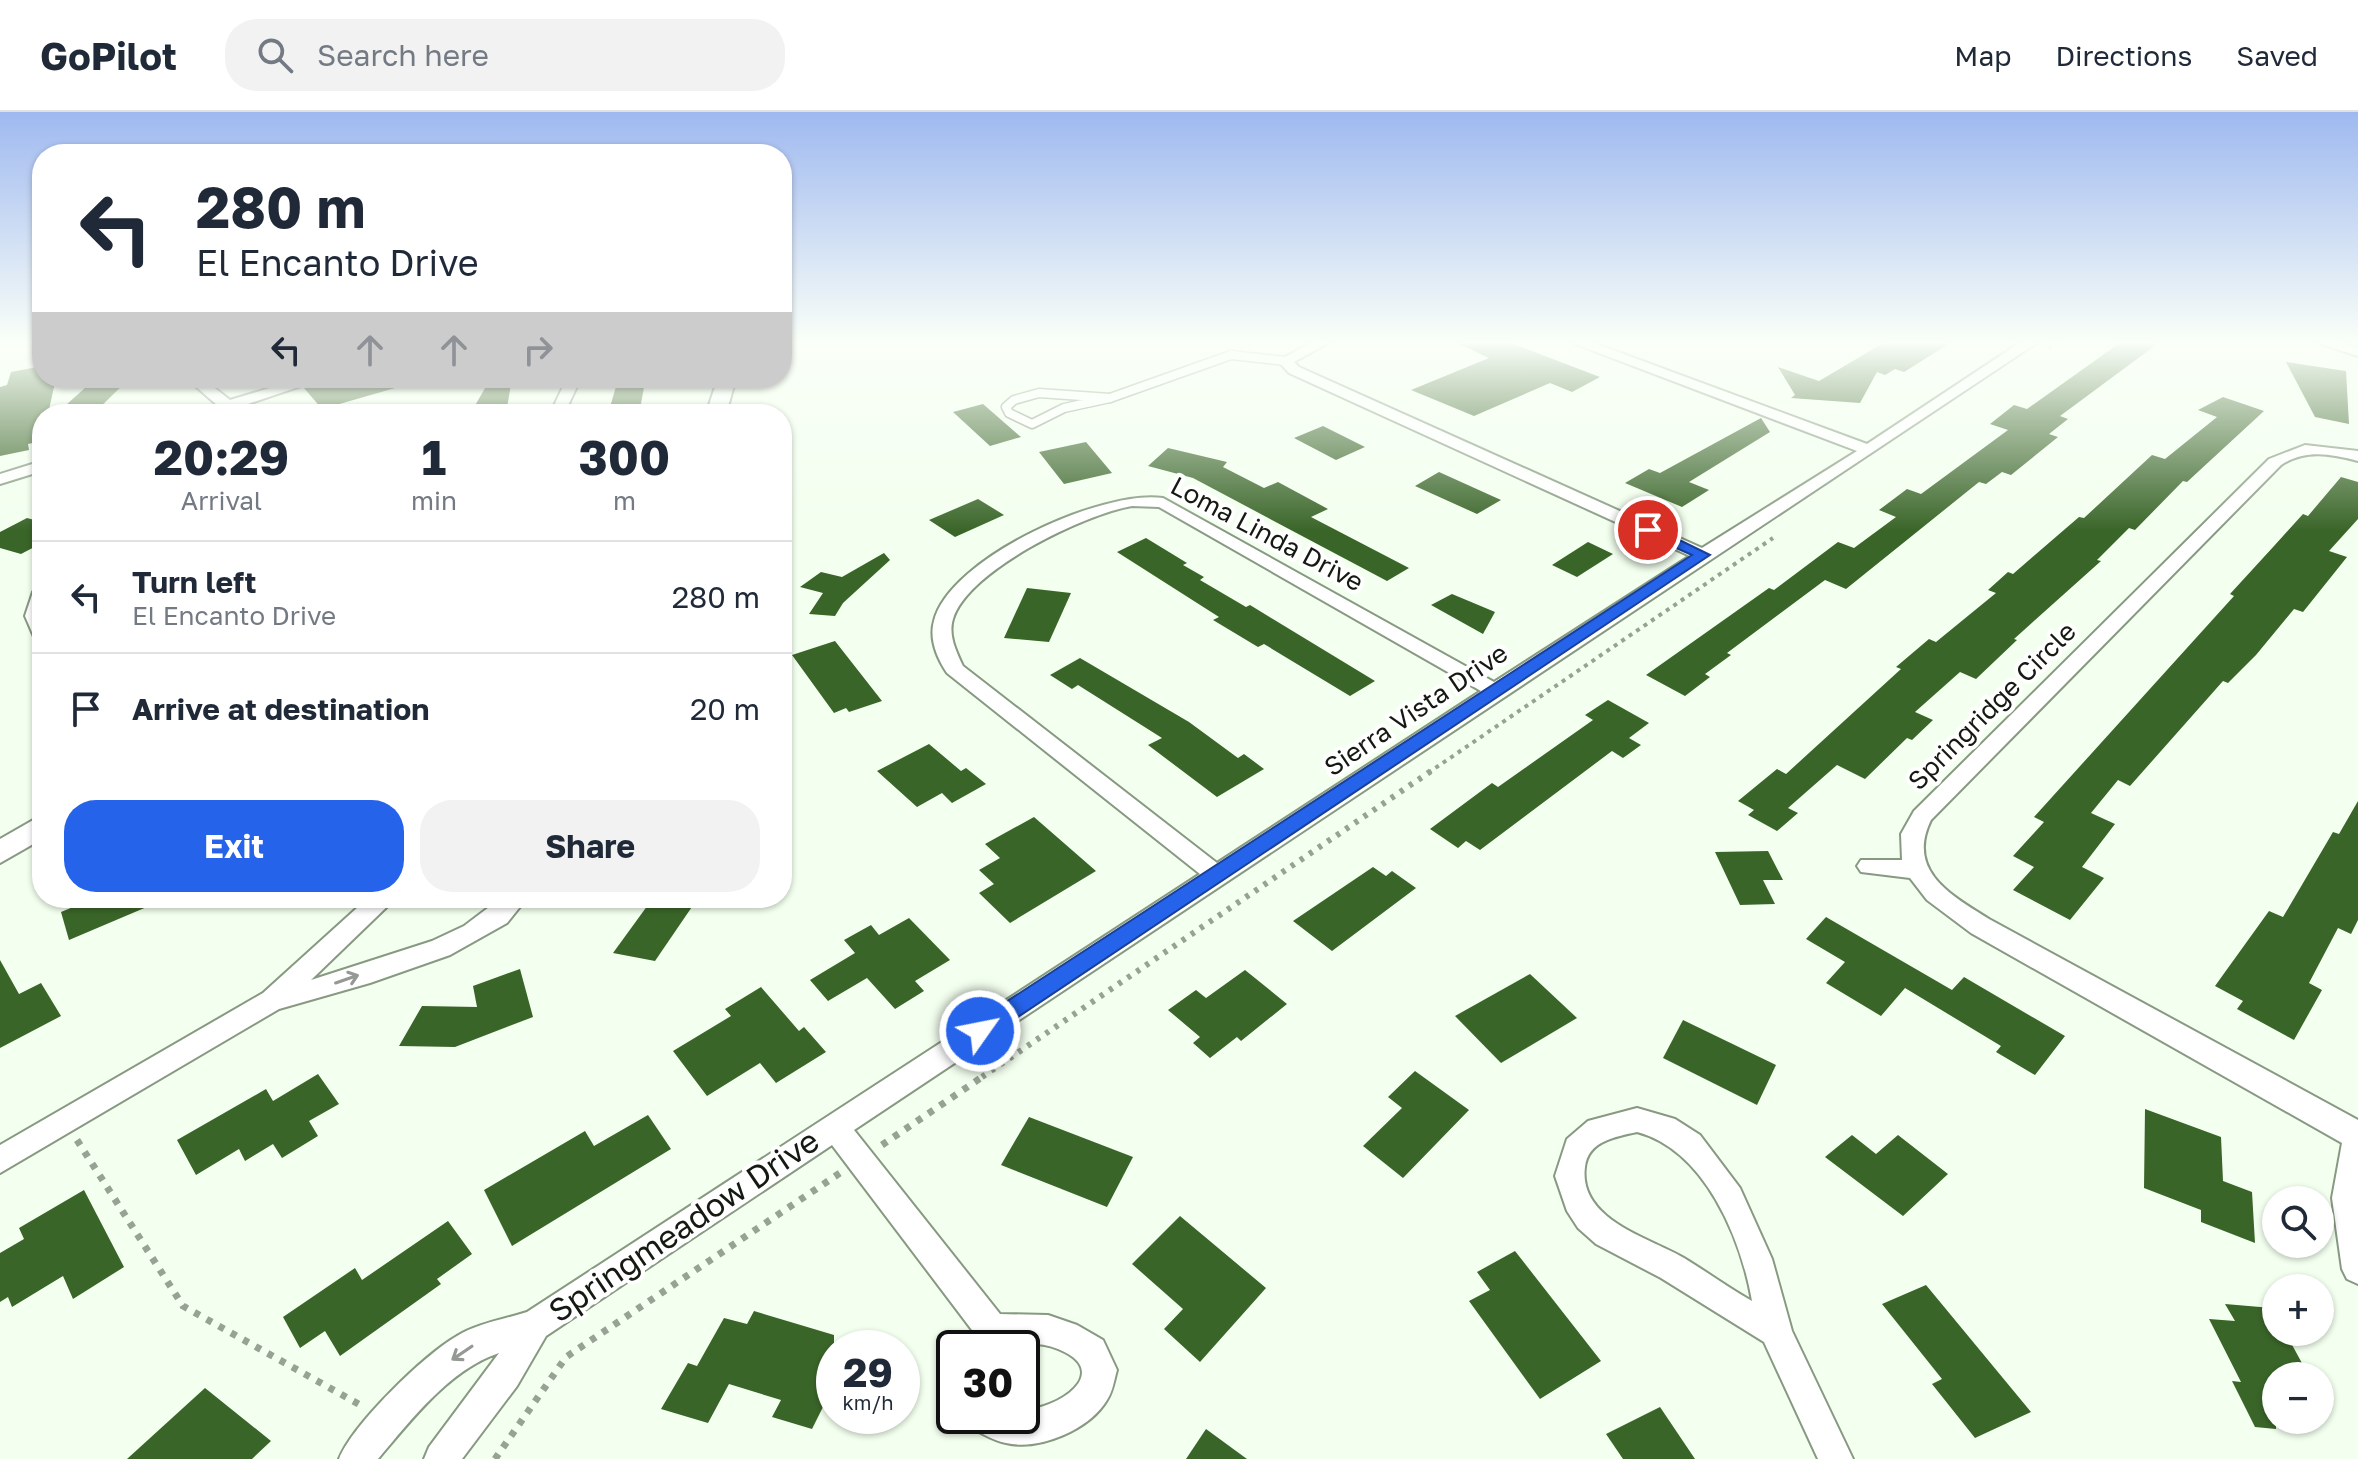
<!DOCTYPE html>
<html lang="en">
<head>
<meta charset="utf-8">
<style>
	:root { --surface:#fff; --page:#f2f2f3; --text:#1f2937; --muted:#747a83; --line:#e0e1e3; --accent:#2563eb }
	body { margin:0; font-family:"Golos Text",sans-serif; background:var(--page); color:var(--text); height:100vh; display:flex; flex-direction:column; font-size:30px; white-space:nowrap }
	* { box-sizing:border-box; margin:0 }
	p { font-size:26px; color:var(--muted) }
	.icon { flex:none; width:44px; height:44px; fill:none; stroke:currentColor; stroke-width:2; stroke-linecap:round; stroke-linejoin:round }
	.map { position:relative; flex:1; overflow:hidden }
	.panel { position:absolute; left:32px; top:292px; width:760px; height:504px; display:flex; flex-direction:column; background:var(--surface); border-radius:32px; box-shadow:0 2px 6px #0004 }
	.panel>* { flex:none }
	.hud { position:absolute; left:32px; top:32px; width:760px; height:244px; border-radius:32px; box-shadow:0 2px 6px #0004; background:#fff; color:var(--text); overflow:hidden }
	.tools { position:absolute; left:2262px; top:1074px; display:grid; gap:16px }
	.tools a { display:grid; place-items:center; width:72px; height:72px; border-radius:50%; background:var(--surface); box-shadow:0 2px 6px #0004; font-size:40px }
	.speed { position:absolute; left:816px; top:1218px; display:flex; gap:16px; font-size:40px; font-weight:700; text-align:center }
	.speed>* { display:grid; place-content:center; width:104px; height:104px; border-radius:50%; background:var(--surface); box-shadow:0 2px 6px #0004; line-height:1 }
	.speed small { font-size:20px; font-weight:400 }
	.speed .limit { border:4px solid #111; border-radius:12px; background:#fff; color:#111 }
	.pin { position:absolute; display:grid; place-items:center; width:68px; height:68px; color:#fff; margin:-34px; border:4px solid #fff; border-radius:50%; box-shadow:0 2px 8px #0007 }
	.me { position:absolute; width:88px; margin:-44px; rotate:57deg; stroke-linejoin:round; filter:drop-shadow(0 0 6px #0008) }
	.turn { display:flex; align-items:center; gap:28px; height:168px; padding:0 32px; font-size:36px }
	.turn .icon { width:104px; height:104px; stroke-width:2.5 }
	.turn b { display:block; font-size:56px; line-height:68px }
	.lanes { display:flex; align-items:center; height:76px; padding:0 32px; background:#0003; justify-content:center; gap:40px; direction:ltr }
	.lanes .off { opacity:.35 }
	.eta { display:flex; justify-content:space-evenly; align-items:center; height:136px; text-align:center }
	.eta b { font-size:48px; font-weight:700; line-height:56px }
	.cta { display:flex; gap:16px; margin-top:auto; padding:16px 32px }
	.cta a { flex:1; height:92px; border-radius:32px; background:var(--accent); color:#fff; font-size:32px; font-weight:700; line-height:92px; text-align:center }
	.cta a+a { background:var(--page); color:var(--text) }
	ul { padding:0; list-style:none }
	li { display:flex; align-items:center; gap:24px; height:112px; padding:0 32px; border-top:2px solid var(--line) }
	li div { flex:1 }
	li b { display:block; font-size:30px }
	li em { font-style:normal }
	header { display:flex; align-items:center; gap:48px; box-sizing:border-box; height:112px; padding:0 40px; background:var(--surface); border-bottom:2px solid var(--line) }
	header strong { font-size:38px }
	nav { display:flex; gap:44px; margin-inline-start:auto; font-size:28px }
	.search { width:560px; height:72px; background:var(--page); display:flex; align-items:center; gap:20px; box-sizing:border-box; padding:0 28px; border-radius:32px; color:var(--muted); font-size:30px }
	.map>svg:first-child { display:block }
	.building { fill:#3a6529 }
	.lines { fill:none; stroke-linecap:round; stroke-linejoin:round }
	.service-casing { stroke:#889982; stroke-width:11 }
	.minor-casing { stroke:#889982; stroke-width:4 }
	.tertiary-casing { stroke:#889982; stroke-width:4 }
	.path-far3 { stroke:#97a194; stroke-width:3; stroke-dasharray:3 4; stroke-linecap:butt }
	.path-far2 { stroke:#97a194; stroke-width:4; stroke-dasharray:4 5; stroke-linecap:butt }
	.path-far1 { stroke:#97a194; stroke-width:6; stroke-dasharray:4 7; stroke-linecap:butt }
	.path { stroke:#97a194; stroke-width:7; stroke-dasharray:6 8; stroke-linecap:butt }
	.service { stroke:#fff; stroke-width:8 }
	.minor { fill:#fff; fill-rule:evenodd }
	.tertiary { fill:#fff; fill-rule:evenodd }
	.oneway { stroke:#959894 }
	.route { fill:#2563eb; stroke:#184099; stroke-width:2 }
	.labels { text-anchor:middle; stroke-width:8; stroke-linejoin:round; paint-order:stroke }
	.street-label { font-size:26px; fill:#141a11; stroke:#fff }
	.near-street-label { font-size:32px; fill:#141a11; stroke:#fff }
</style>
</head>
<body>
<header>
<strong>GoPilot</strong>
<div class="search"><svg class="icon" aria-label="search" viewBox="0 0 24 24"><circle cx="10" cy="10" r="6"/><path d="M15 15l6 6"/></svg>Search here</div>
<nav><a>Map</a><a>Directions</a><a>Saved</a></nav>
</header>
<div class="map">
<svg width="2358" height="1347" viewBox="0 0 2358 1347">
	<rect width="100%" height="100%" fill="#f3ffef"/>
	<!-- building -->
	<g class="building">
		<polygon points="1455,230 1508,230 1600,265 1572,280 1550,271 1474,304 1411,278 1489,246"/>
		<polygon points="1885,230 1952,230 1904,260 1895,257 1885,263 1877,260 1860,291 1791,286 1795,283 1778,255 1819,269"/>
		<polygon points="2121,230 2160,230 2060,304 2068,307 2049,322 2058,325 2011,363 2002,360 1986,372 1979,370 1846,477 1825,468 1727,541 1731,543 1705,562 1710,565 1685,584 1646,563 1769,476 1774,478 1838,430 1854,436 1896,405 1879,398 1907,377 1921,382 2008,318 1990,312 2014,293 2027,297"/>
		<polygon points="2286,250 2346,259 2349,312 2315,305"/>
		<polygon points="42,254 42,266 56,266 48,302 42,302 42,329 28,332 29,338 0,344 0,275 7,273 11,260"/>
		<polygon points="96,266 130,266 93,302 56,302"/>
		<polygon points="328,266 408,266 409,272 322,297 304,276"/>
		<polygon points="491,266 512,266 506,302 470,302"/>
		<polygon points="645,270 639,302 608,302 617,271"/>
		<polygon points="2223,285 2264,299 2187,370 2183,369 2135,418 2129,416 2097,448 2101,449 2014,527 2017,528 1976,567 1960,560 1915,600 1933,608 1912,628 1907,626 1865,667 1837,653 1788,696 1798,701 1777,719 1748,703 1754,698 1738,689 1777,657 1786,662 1901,557 1896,555 1929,527 1936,530 1996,481 1988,478 2008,460 2013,462 2079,405 2084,406 2152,343 2165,347 2217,305 2198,298"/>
		<polygon points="983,292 1021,325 990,334 953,300"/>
		<polygon points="1761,306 1770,320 1689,370 1709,378 1682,395 1625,371 1649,357 1660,361"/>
		<polygon points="1323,314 1365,335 1336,348 1294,326"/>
		<polygon points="1086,330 1112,361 1064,372 1039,340"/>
		<polygon points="1168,336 1227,350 1223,355 1264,376 1278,370 1328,397 1311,405 1409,456 1387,469 1193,366 1148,354"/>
		<polygon points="1439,360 1501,388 1477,402 1415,374"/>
		<polygon points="2341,365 2358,370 2358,407 2329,439 2347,445 2303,500 2294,497 2256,543 2228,571 2223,569 2130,674 2118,668 2091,701 2115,712 2082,755 2104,766 2070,808 2013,778 2034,755 2013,744 2044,710 2034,705 2234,484 2230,482 2274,434 2303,402 2308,404"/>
		<polygon points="978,387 1004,403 955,425 929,408"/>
		<polygon points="27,406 42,410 42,431 21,442 0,436 0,420"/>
		<polygon points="1146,426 1187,451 1183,453 1204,465 1200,468 1246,495 1250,493 1375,569 1350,584 1264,532 1258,535 1213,508 1219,505 1117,440"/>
		<polygon points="1588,430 1613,442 1577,465 1552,453"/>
		<polygon points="884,441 890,448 843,491 835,504 809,502 823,481 800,475 821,460 842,465"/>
		<polygon points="1027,476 1071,481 1049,530 1004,526"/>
		<polygon points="1452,482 1495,500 1483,522 1431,493"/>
		<polygon points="835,529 882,589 849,600 846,596 834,601 792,543"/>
		<polygon points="1080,546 1189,610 1238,646 1244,642 1264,657 1217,685 1148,633 1162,626 1078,573 1072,577 1050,563"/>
		<polygon points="1608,588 1649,611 1629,626 1641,633 1623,646 1612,639 1480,738 1466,729 1458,736 1430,717 1492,671 1498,675 1593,608 1585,603"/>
		<polygon points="929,632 961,659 966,656 986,672 952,691 942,681 917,695 877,659"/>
		<polygon points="2358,689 2358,808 2351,822 2338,816 2309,871 2322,878 2294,928 2237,897 2243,889 2215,874 2269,799 2283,805 2333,720 2339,722"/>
		<polygon points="1034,705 1096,759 1010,811 979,781 994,772 979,758 1000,746 985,732"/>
		<polygon points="1768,739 1783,768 1763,768 1775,792 1740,793 1715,740"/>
		<polygon points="1373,755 1386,764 1392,759 1416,776 1332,839 1293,809"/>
		<polygon points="95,786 168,786 69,828 61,800"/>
		<polygon points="653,786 698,786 655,849 613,841"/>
		<polygon points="1826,805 1952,878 1964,865 2065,924 2035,963 1996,940 2001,934 1905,876 1881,904 1826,871 1845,850 1806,827"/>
		<polygon points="909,806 950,848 915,869 924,879 895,897 867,866 828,889 810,868 855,841 844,828 871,813 879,823"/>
		<polygon points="0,848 19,882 41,871 61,904 0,936"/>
		<polygon points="520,857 533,905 455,935 399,934 422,894 477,895 473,874"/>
		<polygon points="1245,858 1287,892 1241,929 1237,925 1210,946 1193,931 1200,925 1168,898 1196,878 1206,886"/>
		<polygon points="1530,862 1577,906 1501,951 1455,904"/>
		<polygon points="761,875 799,919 804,915 826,940 776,971 760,951 707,984 673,939 731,904 725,897"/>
		<polygon points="1683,908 1776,953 1757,993 1663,946"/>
		<polygon points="1415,959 1469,998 1403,1066 1363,1034 1402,996 1388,985"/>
		<polygon points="318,962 339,992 309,1009 318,1024 282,1046 273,1032 245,1049 239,1037 196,1063 177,1028 266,977 273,989"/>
		<polygon points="2145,997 2221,1025 2223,1069 2252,1080 2255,1131 2201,1110 2201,1098 2144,1076"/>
		<polygon points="648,1003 671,1037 512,1134 484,1078 585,1019 594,1034"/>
		<polygon points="1029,1005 1133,1045 1107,1095 1001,1053"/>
		<polygon points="1852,1023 1876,1042 1898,1023 1948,1062 1903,1104 1825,1045"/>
		<polygon points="84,1078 124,1155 73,1187 63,1164 12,1195 8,1185 0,1190 0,1141 24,1127 19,1116"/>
		<polygon points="1180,1104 1266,1176 1200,1250 1164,1217 1183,1197 1132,1152"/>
		<polygon points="448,1109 472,1142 437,1167 441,1172 340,1244 325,1219 300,1236 283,1205 355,1156 362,1168"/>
		<polygon points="1515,1139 1601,1249 1540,1287 1469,1189 1490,1178 1477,1160"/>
		<polygon points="1926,1173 2031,1300 1975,1326 1932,1272 1942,1267 1882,1192"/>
		<polygon points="2225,1192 2272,1196 2276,1220 2285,1220 2303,1253 2289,1251 2296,1264 2276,1264 2276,1317 2255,1315 2232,1269 2241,1270 2209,1207 2235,1209"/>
		<polygon points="754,1199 834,1223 834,1298 823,1295 812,1317 772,1305 781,1288 729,1272 708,1311 661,1297 688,1251 697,1254 724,1206 747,1212"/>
		<polygon points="205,1276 271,1329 252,1347 127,1347"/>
		<polygon points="1660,1295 1695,1347 1623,1347 1606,1322"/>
		<polygon points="1206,1317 1247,1347 1186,1347"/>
	</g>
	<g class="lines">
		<defs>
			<g id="service">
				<polygon points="1039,281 1110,286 1064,296 1032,312 1009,301 1006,295 1014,288"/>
				<polyline points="1110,286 1231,243 1285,249"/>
			</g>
			<g id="minor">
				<path d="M 1312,230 L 1330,230 L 1294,250 L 1299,255 L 1702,436 L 1857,339 L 1570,230 L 1591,230 L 1867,332 L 2021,230 L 2038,230 L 854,1018 L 1000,1202 L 1048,1203 L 1077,1213 L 1103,1228 L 1117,1258 C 1114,1268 1113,1279 1107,1288 C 1090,1317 1040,1339 1006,1331 C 994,1329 982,1321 971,1316 L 966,1304 L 1022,1304 L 1022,1298 C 1057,1298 1115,1260 1058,1237 C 1031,1226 999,1236 972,1236 L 975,1222 L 832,1033 L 546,1224 L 517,1274 L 462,1347 L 424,1347 L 429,1335 L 499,1241 C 450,1257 411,1308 378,1347 L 339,1347 C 353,1312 423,1244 457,1224 C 476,1212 505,1207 527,1200 L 1200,762 L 947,561 C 937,546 929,527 934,509 C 949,446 1103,377 1163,386 L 1494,570 L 1690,444 L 1289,261 L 1278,249 ZM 1132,394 L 1159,395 L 1481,579 L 1217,751 L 963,554 C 956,539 948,523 953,507 C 968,458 1085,402 1132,394 Z"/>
				<polygon points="2315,230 2338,230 2358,236 2358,244"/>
				<polygon points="186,266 202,266 230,288 303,266 325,266 239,295 244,302 195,302 217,293"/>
				<polygon points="567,266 581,266 564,302 550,302"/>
				<path d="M 2305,333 L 2358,339 L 2358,349 C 2330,342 2306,337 2281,353 L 1931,708 C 1906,759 1951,783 1989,807 L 2358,1008 L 2358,1172 L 2347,1167 L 2342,1157 L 2332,1086 L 2342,1031 L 1971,821 L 1927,788 L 1910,766 L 1861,760 L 1857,754 L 1861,748 L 1902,748 L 1901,722 L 1914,699 L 2269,347 Z"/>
				<polygon points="42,349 42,359 0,372 0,362"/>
				<polygon points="42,474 42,529 35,527 25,504 33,480"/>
				<polygon points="368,786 396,786 311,868 432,829 464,814 501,786 527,786 507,811 450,843 370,871 279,897 0,1061 0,1033 263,881"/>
				<path d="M 1637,996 L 1675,1007 L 1700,1023 L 1740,1076 L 1772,1147 L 1792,1219 L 1853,1347 L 1818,1347 L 1764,1230 L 1661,1166 L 1596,1132 L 1578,1116 L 1567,1099 L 1555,1064 L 1567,1027 L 1588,1009 ZM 1637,1020 C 1705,1038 1741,1126 1752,1189 C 1729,1176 1707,1160 1684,1146 C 1650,1126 1578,1108 1585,1055 C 1588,1029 1615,1025 1637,1020 Z"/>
			</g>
			<g id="tertiary">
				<polygon points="718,266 736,266 726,302 706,302"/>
				<polygon points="42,703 42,727 0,751 0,727"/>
			</g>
		</defs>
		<!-- service casing -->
		<use href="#service" class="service-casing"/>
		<!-- minor casing -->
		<use href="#minor" class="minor-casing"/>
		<!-- tertiary casing -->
		<use href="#tertiary" class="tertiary-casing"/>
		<!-- path-far3 -->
		<polyline class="path-far3" points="2049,237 2059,230"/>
		<!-- path-far2 -->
		<polyline class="path-far2" points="1428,661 1773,426"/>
		<!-- path-far1 -->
		<polyline class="path-far1" points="982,965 1431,659"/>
		<!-- path -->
		<g class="path">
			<polyline points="77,1028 183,1194 362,1294"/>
			<polyline points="882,1033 985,963"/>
			<polyline points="495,1347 566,1245 840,1061"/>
		</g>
		<!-- service -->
		<use href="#service" class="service"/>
		<!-- minor -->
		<use href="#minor" class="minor"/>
		<!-- tertiary -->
		<use href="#tertiary" class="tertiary"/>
	</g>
	<!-- one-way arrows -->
	<defs><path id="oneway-shaft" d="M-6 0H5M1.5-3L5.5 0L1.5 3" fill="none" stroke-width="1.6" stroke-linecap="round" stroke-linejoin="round" transform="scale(2)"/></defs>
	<g class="oneway">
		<use href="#oneway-shaft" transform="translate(347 867) rotate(-19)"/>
		<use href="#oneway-shaft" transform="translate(462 1241) rotate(146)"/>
	</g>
	<!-- sky -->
	<linearGradient id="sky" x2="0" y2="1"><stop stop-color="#9fb9f0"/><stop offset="0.55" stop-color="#fafff8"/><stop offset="1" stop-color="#fafff8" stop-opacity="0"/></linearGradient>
	<rect width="2358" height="419" fill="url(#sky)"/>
	<!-- route -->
	<polygon class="route" points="1643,415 1653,415 1710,443 988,925 972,925 969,919 972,912 1692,443 1643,421"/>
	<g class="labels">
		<!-- street labels -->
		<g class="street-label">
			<text transform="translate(1267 422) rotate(28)" y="9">Loma Linda Drive</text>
			<text transform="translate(1992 594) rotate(-45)" y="9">Springridge Circle</text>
			<text transform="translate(1416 598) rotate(-34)" y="9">Sierra Vista Drive</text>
		</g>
		<!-- near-street labels -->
		<g class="near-street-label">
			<text transform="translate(684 1114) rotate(-34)" y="11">Springmeadow Drive</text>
		</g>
	</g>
</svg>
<div class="tools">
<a><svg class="icon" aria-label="search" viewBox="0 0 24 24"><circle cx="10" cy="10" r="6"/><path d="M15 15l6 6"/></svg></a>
<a>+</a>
<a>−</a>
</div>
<div class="speed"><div>29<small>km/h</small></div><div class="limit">30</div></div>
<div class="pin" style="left:1648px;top:418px;background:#d93025"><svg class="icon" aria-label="arrive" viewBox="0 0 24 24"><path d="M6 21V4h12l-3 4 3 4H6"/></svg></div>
<svg class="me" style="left:980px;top:919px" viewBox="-20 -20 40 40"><circle r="17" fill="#2563eb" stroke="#fff" stroke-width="3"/><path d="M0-11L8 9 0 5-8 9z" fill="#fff"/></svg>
<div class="hud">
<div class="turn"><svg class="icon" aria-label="left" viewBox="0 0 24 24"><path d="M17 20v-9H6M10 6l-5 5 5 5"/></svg><div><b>280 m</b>El Encanto Drive</div></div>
<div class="lanes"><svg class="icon" aria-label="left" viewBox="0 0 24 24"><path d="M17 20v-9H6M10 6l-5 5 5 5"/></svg><svg class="icon off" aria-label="ahead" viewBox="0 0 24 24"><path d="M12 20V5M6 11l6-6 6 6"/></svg><svg class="icon off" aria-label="ahead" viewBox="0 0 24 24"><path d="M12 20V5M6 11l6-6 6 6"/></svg><svg class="icon off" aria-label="right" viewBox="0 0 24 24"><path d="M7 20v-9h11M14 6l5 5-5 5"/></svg></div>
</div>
<section class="panel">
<div class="eta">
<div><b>20:29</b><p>Arrival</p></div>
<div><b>1</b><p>min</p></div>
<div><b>300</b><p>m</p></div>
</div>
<ul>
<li><svg class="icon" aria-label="left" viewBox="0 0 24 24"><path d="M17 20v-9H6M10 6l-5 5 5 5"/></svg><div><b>Turn left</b><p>El Encanto Drive</p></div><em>280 m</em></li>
<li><svg class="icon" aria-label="arrive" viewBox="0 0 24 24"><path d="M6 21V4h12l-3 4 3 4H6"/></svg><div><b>Arrive at destination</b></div><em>20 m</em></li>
</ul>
<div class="cta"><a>Exit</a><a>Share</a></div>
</section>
</div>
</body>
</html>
